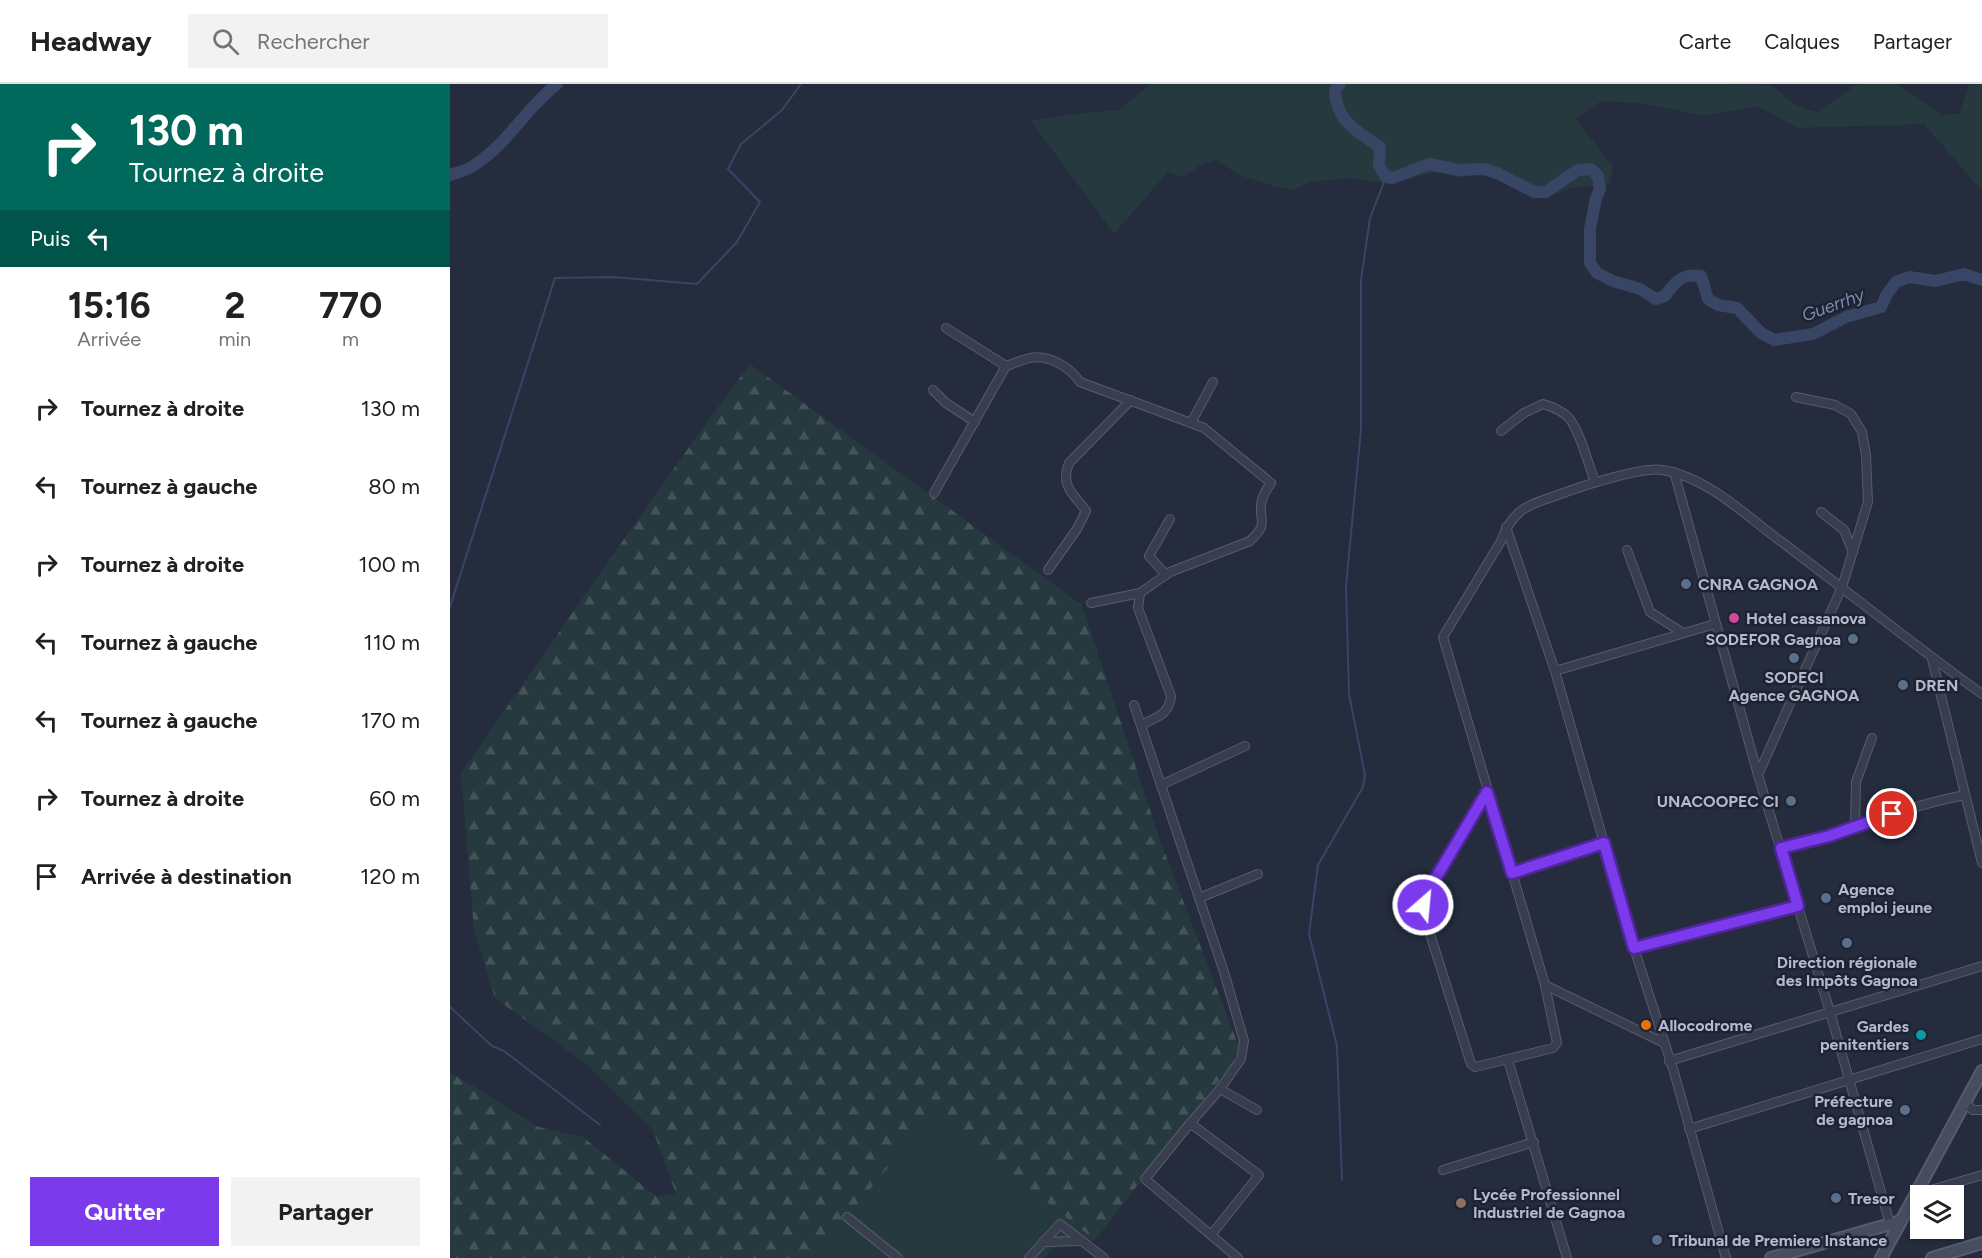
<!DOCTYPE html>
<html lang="fr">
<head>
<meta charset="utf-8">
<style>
	:root { --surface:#fff; --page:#f2f2f2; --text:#202124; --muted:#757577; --line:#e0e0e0; --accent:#7c3aed }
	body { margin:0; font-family:Figtree,sans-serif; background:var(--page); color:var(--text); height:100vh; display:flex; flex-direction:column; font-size:22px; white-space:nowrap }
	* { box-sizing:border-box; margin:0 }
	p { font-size:20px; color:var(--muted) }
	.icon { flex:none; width:33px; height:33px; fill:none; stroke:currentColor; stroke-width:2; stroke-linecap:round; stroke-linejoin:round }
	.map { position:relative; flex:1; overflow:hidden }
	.sheet { display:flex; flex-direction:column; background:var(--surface); width:450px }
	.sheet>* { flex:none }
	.hud { background:#00695c; color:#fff; overflow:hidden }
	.controls { position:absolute; left:1460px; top:1101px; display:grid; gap:12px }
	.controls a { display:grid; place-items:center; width:54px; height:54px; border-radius:0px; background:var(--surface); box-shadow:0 2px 4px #0004; font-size:30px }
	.pin { position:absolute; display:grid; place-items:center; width:51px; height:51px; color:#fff; margin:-26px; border:3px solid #fff; border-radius:50%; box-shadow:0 2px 6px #0007 }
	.me { position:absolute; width:66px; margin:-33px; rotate:27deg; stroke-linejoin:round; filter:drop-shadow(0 0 4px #0008) }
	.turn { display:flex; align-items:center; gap:21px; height:126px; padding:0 30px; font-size:27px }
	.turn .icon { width:78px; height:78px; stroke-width:2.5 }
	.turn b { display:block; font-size:42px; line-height:51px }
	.then { display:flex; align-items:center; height:57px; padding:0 30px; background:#0003; gap:12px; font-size:22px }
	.eta { display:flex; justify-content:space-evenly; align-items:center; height:102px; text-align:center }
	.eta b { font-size:36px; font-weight:700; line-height:42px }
	.action { display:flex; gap:12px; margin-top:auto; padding:12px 30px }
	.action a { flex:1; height:69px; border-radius:0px; background:var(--accent); color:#fff; font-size:24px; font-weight:700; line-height:69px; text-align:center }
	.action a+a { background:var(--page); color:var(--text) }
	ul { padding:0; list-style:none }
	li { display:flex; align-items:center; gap:18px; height:78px; padding:0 30px }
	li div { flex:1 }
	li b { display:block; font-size:22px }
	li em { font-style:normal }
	header { display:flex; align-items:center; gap:36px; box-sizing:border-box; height:84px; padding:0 30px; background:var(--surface); border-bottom:2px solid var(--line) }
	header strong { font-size:28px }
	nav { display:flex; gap:33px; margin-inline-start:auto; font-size:21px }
	.search { width:420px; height:54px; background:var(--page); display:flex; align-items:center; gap:15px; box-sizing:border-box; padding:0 21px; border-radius:0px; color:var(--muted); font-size:22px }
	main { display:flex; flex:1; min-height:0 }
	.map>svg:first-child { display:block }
	.grass { fill:#26393f }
	.forest { fill:url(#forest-firs) }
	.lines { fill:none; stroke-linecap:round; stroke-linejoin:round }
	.stream { stroke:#384565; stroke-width:2 }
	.river { stroke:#384565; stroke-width:12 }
	.street-casing { stroke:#565c6c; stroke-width:10 }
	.secondary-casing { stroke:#565c6c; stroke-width:14 }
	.street { stroke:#383e4e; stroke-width:8 }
	.secondary { stroke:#464d61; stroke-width:10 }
	.route-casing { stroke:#51269a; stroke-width:15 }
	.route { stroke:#7c3aed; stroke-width:10 }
	.service-dot { fill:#5c6f8a; stroke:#1d2333; stroke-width:2 }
	.hotel-dot { fill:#d1479c; stroke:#1d2333; stroke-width:2 }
	.food-dot { fill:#e8710a; stroke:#1d2333; stroke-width:2 }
	.culture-dot { fill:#0f9aa8; stroke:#1d2333; stroke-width:2 }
	.education-dot { fill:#8d6e63; stroke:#1d2333; stroke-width:2 }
	.labels { text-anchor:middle; stroke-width:5; stroke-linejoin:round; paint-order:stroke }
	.poi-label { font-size:16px; font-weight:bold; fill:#b4bac9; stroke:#1d2333; text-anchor:start }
	.water-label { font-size:18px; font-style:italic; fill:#7c8cb1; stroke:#1d2333 }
</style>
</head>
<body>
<header>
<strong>Headway</strong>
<div class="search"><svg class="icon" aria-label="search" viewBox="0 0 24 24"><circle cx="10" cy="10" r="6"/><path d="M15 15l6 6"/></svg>Rechercher</div>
<nav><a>Carte</a><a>Calques</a><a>Partager</a></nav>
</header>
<main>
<section class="sheet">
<div class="hud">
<div class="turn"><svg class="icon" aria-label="right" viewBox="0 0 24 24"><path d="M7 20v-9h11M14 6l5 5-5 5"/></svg><div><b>130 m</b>Tournez à droite</div></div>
<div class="then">Puis<svg class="icon" aria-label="left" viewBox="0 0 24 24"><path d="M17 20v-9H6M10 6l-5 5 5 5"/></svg></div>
</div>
<div class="eta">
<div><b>15:16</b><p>Arrivée</p></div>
<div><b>2</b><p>min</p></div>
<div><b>770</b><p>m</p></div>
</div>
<ul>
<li><svg class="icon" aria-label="right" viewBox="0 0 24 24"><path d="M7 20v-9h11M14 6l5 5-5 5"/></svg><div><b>Tournez à droite</b></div><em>130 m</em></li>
<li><svg class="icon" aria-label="left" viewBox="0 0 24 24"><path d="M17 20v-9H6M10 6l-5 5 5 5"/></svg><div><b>Tournez à gauche</b></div><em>80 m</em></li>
<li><svg class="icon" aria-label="right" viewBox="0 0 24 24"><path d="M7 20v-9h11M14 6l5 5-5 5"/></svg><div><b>Tournez à droite</b></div><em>100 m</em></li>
<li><svg class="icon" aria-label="left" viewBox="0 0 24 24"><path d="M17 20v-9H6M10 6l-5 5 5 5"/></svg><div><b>Tournez à gauche</b></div><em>110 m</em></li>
<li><svg class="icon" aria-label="left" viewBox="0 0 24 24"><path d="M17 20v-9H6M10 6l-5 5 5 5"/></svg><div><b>Tournez à gauche</b></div><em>170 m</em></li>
<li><svg class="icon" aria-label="right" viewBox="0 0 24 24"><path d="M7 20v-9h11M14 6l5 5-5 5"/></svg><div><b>Tournez à droite</b></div><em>60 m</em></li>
<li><svg class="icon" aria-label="arrive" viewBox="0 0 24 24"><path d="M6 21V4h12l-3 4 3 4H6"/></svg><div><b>Arrivée à destination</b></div><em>120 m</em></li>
</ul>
<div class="action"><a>Quitter</a><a>Partager</a></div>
</section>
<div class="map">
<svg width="1532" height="1174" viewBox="0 0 1532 1174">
	<defs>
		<pattern id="forest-firs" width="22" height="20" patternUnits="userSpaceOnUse" patternTransform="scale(1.5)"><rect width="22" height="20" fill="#26393f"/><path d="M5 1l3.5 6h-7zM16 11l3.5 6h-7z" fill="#435459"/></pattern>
	</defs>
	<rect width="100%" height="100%" fill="#242c3e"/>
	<!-- grass -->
	<g class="grass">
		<polygon points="701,0 1279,0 1323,2 1346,22 1367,28 1408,0 1447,0 1493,32 1510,29 1519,0 1532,0 1532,107 1474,40 1348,44 1307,22 1253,32 1197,20 1151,17 1126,35 1163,83 1159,100 1123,104 1097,112 1084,113 1044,92 1033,90 1009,94 986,88 948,98 934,99 898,94 859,98 844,106 826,103 789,91 766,76 749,82 733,93 718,88 664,150 581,37 631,29 669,26"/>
		<polygon points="483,1029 645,1156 604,1164 594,1174 363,1174"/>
	</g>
	<!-- forest -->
	<polygon class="forest" points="300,280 632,521 710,756 789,963 781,981 645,1156 483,1029 363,1174 0,1174 0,988 89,1043 133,1053 207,1113 226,1110 203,1046 135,979 45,914 24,846 11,689 162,472 254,342"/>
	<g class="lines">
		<!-- stream -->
		<g class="stream">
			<polyline points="0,523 105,194 163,193 247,200 287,158 310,118 278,85 291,60 332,26 351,0"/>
			<polyline points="0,923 42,962 54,967 150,1041"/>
			<polyline points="892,1096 887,962 859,850 868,781 913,703 915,691 899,610 896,502 911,345 911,196 920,134 936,93"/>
		</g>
		<!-- river -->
		<g class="river">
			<path d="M 890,0 L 885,6 C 886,38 907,47 930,63 L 929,82 L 936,93 L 943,94 L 979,80 L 1009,86 L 1035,85 L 1049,90 L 1084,108 L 1096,108 L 1128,86 L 1141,85 L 1148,92 L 1150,105 L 1146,114 L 1140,145 L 1140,179 L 1147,189 L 1163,197 L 1190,205 L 1206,215 L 1215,212 C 1225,198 1232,189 1251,192 L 1258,215 L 1268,221 L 1287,224 L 1311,249 L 1324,256 L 1363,250 L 1396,233 L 1431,223 L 1437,210 L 1446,198 L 1459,193 L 1485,197 L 1514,190 L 1532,196"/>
			<path d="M 0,91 C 9,88 19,86 26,80 C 58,59 77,23 107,0"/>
		</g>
		<defs>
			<g id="street">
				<polyline points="496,244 556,282"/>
				<polyline points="483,306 496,319 525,338"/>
				<path d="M 1051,347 L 1074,329 L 1093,320 C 1102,323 1111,326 1118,333 C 1129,344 1139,382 1145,398"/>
				<polyline points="1224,388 1308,691 1380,928 1440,1140"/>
				<path d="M 484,409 L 556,282 C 564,279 572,276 580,274 C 598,270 620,283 630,298 L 741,339 L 763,298"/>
				<polyline points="1371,428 1394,446 1403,468"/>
				<polyline points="1056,443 1105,587 1184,864 1224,988 1276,1174"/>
				<polyline points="1177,466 1200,528 1233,549"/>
				<path d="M 598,486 L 627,445 L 636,427 C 623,409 610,402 619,379 L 681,316"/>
				<polyline points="716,491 699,472 720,435"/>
				<path d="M 690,509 L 688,524 L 721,612 C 719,631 707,633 691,641"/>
				<path d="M 641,519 L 690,509 L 720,488 L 800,457 C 818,439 810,442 811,421 C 812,412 816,406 821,399 L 754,344 L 741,339"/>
				<polyline points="1482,575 1532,779"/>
				<polyline points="1105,587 1265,540"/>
				<polyline points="684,621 774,888 794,957 791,975 770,1005 737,1043 695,1095 788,1174"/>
				<polyline points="1308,691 1392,503 1418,418 1416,371 1412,348 1401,330 1385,321 1346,313"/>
				<polyline points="711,701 795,662"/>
				<path d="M 1037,708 L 975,812 L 973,821 L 975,834 L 1021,980 L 1025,983 L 1103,964 L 1107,959 L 1095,901 L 993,553 L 1051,457 C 1065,420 1082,421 1116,408 C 1136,401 1194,382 1213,386 C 1257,394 1291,427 1325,453 C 1395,505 1462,560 1532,610"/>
				<polyline points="1405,743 1406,698 1422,654"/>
				<path d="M 1331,764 C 1393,748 1453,723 1515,711"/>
				<polyline points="1062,790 1154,759"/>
				<polyline points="749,814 808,790"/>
				<polyline points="1184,864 1348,822"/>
				<polyline points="1095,901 1214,959"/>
				<polyline points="1058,976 1117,1174"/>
				<polyline points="1219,977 1532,882"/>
				<polyline points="770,1005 807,1026"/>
				<polyline points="1514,1019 1523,1026 1532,1026"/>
				<polyline points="740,1039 809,1091 761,1151"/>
				<polyline points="1239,1045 1532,955"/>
				<polyline points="993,1086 1084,1058"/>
				<polyline points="1467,1110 1532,1091"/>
				<polyline points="397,1133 448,1174"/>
				<polyline points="593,1158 632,1157"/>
				<polyline points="579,1174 610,1140 654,1174"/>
			</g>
			<g id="secondary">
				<polyline points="1321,1174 1451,1137"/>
				<polyline points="1431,1174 1532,987"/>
				<polyline points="1482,1174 1532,1159"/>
			</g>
		</defs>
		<!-- street casing -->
		<use href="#street" class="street-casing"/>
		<!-- secondary casing -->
		<use href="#secondary" class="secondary-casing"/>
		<!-- street -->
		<use href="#street" class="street"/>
		<!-- secondary -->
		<use href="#secondary" class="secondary"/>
	</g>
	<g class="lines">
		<defs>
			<polyline id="route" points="973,821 975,812 1037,708 1062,789 1154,759 1184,864 1348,822 1331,764 1379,752 1442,730"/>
		</defs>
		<!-- route casing -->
		<use href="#route" class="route-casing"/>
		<!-- route -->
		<use href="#route" class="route"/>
	</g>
	<!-- markers -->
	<g class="service-dot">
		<circle cx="1236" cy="500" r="6"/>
		<circle cx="1403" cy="555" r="6"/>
		<circle cx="1344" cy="574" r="6"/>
		<circle cx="1453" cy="601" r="6"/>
		<circle cx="1341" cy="717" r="6"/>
		<circle cx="1376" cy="814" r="6"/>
		<circle cx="1397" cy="859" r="6"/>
		<circle cx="1455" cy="1026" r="6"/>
		<circle cx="1386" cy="1114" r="6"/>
		<circle cx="1207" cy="1156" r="6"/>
	</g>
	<circle class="hotel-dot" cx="1284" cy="534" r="6"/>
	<circle class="food-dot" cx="1196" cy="941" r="6"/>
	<circle class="culture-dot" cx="1471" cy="951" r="6"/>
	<circle class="education-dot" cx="1011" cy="1119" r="6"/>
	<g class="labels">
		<!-- poi labels -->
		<g class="poi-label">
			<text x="1248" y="506">CNRA GAGNOA</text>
			<text x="1296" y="540">Hotel cassanova</text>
			<text x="1391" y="561" text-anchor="end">SODEFOR Gagnoa</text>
			<text x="1344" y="599" text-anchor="middle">SODECI<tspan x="1344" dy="18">Agence GAGNOA</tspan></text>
			<text x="1465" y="607">DREN</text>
			<text x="1329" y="723" text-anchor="end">UNACOOPEC CI</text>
			<text x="1388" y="811">Agence<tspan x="1388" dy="18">emploi jeune</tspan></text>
			<text x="1397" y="884" text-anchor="middle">Direction régionale<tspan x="1397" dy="18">des Impôts Gagnoa</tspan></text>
			<text x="1208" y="947">Allocodrome</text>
			<text x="1459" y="948" text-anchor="end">Gardes<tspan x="1459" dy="18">penitentiers</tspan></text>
			<text x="1443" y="1023" text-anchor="end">Préfecture<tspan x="1443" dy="18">de gagnoa</tspan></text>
			<text x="1023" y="1116">Lycée Professionnel<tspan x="1023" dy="18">Industriel de Gagnoa</tspan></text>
			<text x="1398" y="1120">Tresor</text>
			<text x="1219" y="1162">Tribunal de Premiere Instance</text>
		</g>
		<!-- water labels -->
		<g class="water-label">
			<text transform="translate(1383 221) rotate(-20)" y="6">Guerrhy</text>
		</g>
	</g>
</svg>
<div class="controls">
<a><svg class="icon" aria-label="layers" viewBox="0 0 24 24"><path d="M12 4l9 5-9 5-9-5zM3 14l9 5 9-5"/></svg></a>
</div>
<div class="pin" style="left:1442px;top:730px;background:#d93025"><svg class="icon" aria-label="arrive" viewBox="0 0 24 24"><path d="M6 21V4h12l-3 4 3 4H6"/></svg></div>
<svg class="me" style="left:973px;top:821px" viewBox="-20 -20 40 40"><circle r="17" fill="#7c3aed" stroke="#fff" stroke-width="3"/><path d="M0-11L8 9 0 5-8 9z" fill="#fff"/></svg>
</div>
</main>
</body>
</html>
